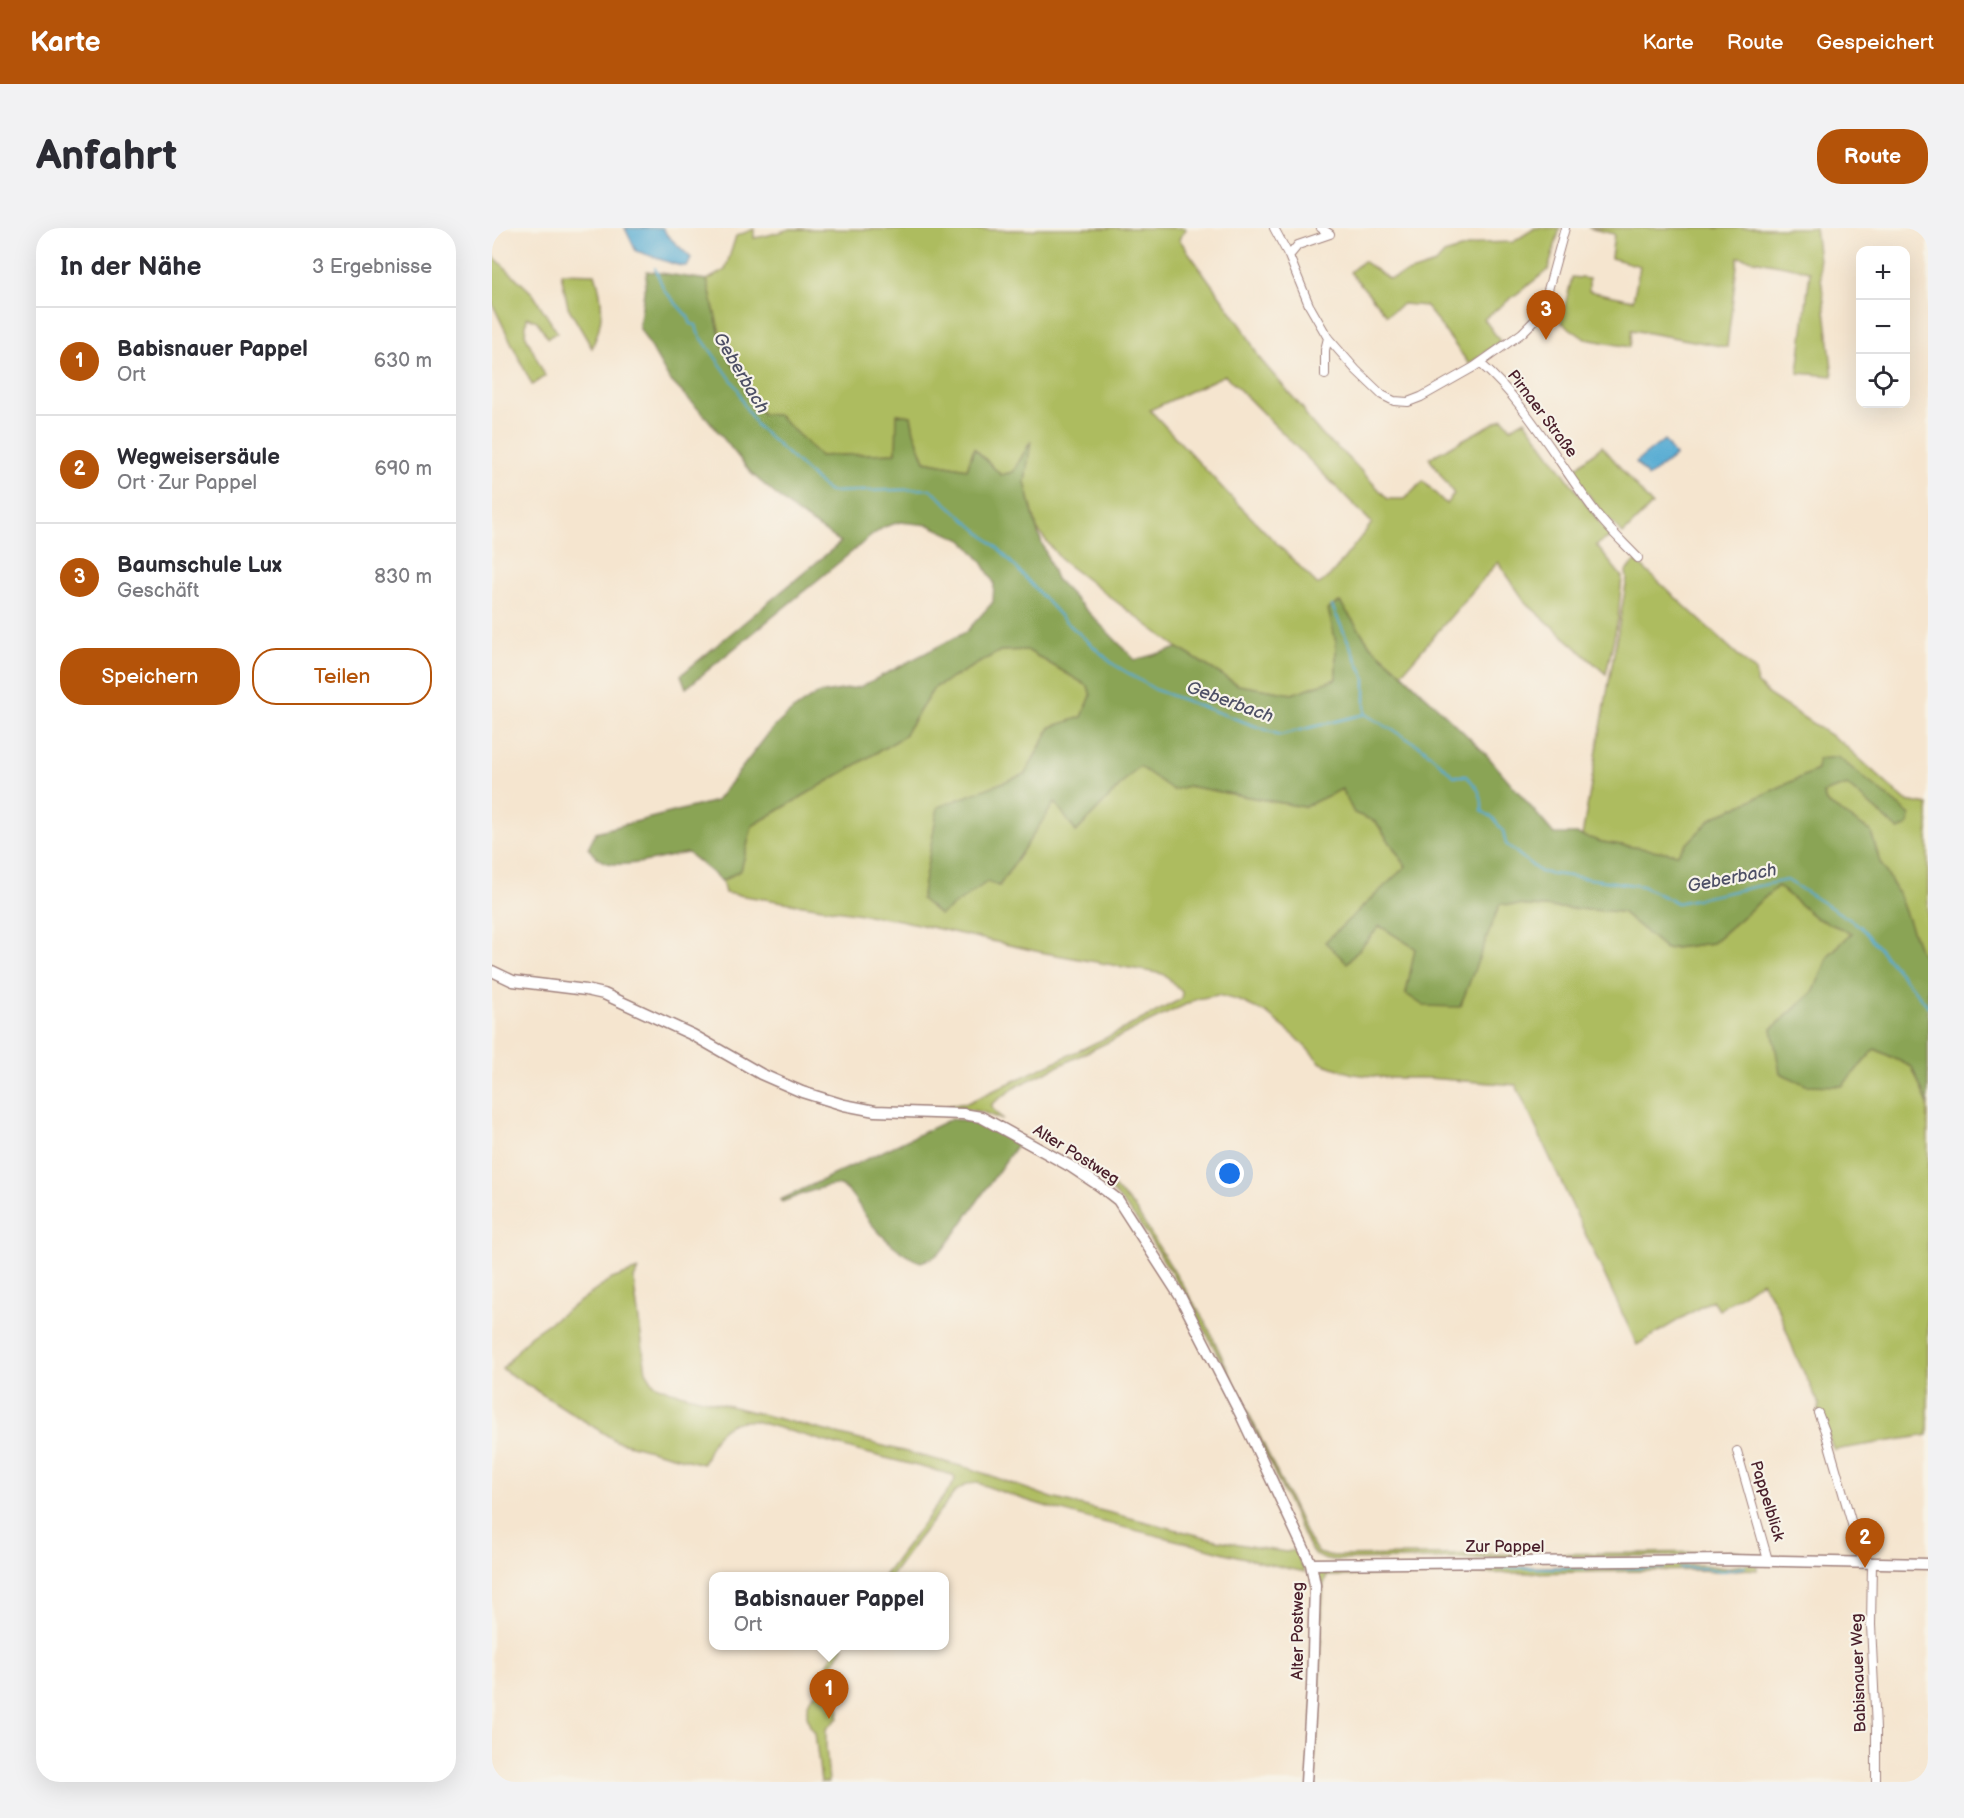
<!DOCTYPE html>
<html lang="de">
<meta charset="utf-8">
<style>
body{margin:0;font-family:"Balsamiq Sans",sans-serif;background:#f2f2f3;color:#2b2b33}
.controls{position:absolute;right:18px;top:18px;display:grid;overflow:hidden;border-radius:12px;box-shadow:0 6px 24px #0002}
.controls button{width:54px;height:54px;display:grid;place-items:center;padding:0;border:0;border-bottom:2px solid #e1e1e2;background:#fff;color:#2b2b33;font:30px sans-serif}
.you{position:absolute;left:738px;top:946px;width:21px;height:21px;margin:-15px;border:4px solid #fff;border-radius:50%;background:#1a73e8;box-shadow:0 0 0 9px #1a73e833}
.badge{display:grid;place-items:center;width:39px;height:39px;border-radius:50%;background:#b45309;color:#fff;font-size:20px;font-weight:700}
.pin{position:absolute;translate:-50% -50px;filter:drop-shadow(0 2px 3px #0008)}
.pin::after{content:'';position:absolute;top:32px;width:21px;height:18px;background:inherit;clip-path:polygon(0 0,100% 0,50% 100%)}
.popup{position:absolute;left:217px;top:1344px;width:240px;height:78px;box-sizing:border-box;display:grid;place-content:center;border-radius:12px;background:#fff;filter:drop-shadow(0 2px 4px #0005);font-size:20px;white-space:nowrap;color:#7c7c81}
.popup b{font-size:22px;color:#2b2b33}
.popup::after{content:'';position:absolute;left:50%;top:100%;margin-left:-12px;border:12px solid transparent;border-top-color:#fff}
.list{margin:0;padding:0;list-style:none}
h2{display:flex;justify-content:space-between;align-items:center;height:78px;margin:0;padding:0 24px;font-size:26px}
h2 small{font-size:20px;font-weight:400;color:#7c7c81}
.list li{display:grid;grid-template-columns:39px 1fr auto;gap:18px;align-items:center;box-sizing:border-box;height:108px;padding:0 24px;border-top:2px solid #e1e1e2}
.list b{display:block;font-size:22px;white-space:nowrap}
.list p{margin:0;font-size:20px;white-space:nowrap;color:#7c7c81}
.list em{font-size:20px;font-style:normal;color:#7c7c81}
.actions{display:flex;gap:12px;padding:18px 24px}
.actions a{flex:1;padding:14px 0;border:2px solid #b45309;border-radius:24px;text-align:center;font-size:21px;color:#b45309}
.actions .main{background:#b45309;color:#fff}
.icon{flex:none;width:33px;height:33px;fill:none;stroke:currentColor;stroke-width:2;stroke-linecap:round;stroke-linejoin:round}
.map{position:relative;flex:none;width:1436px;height:1554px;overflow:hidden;border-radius:24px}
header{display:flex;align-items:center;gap:36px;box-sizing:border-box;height:84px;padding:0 30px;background:#b45309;color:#fff}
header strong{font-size:28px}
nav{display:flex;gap:33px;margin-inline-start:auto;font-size:21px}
.intro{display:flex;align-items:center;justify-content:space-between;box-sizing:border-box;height:144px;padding:0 36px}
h1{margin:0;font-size:42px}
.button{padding:15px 27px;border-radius:24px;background:#b45309;color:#fff;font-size:21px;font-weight:700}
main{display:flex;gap:36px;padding:0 36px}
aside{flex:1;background:#fff;border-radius:24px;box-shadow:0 6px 24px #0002}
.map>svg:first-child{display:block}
</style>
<header>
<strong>Karte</strong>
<nav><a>Karte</a><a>Route</a><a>Gespeichert</a></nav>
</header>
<div class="intro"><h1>Anfahrt</h1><a class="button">Route</a></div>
<main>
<aside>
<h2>In der Nähe<small>3 Ergebnisse</small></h2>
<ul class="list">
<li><span class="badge">1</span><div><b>Babisnauer Pappel</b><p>Ort</p></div><em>630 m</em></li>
<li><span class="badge">2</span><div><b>Wegweisersäule</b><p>Ort · Zur Pappel</p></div><em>690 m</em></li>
<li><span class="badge">3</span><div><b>Baumschule Lux</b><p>Geschäft</p></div><em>830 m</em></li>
</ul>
<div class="actions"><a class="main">Speichern</a><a>Teilen</a></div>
</aside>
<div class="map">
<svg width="1436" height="1554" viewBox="0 0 1436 1554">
<rect width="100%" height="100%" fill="#f7f3e8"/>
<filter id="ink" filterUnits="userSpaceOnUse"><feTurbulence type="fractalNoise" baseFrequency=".0167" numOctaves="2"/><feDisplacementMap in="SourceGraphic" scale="12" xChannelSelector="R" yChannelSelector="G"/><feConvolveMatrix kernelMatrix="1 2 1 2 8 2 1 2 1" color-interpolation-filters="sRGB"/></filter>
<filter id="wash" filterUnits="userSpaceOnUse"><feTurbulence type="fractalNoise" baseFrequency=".008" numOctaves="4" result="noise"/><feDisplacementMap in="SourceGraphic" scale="24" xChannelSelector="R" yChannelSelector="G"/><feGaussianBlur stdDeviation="1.35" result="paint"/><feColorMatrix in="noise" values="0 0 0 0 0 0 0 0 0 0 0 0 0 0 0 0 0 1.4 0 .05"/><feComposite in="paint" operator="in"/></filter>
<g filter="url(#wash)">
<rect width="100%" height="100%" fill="#f5e5cf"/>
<!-- green -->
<path fill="#adbc5e" stroke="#7c6e44" stroke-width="1.5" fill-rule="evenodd" d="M546 0H693L694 1 687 11 751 100 768 131 812 182 814 188 831 208 854 227 896 271H913L931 253 954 276 962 266 937 230 1011 190 1019 200 1033 192 1118 309 1104 317 1130 349 1126 391 1114 446 1034 375 1006 334 910 445 878 417 847 374 836 381 844 414V451L800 466 746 457 686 420 570 333 545 301 533 254 538 215 521 244 509 247 482 220 475 241 433 233 422 204 419 188 406 186 404 225 328 228 286 187H270L231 119 215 52 233 42 244 8 262 1V10L273 8 298 1 541 2ZM733 147 880 295 839 347 826 357 739 269 658 182Z
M1043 0H1068L1056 42 992 91 1008 113 977 136 934 78 911 76 895 87 858 44 871 33 897 51 943 36 952 26 989 15 1021 14Z
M1096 0H1323L1341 148 1306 145 1318 43 1246 29 1235 119 1140 102 1138 119 1093 111 1069 94 1080 49 1097 51V63L1141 72 1148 38 1119 30 1122 6Z
M0 27 41 66 65 104 56 110 45 93 35 89 33 106 53 148 40 157 0 75Z
M69 45 103 46C112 73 112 93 100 120L76 79Z
M1110 218 1160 277 1131 306 1109 283 1079 244Z
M1144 333 1263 443 1265 455 1277 467 1349 514 1414 573 1436 577V731L1428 724 1406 665 1388 634 1379 604 1334 574 1331 565 1355 557 1407 602 1418 587 1325 542 1220 590 1185 626 1110 614 1090 608 1135 351 1134 343Z
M535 422 596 458 599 468 590 489 558 499 533 546 446 580 496 654 507 658 563 573 585 603 647 537 681 562 696 558 811 579 850 561 862 585 884 594 914 638 855 735 888 698 924 720 914 766 1008 676 1130 684 1174 721 1220 715 1286 658 1324 690 1360 705 1337 727 1322 763 1280 801 1350 858 1383 821 1420 839 1436 877V1207L1342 1222 1326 1185 1327 1176 1303 1126 1287 1082 1270 1053 1227 1082 1220 1072 1145 1117 1024 857 936 850H899L861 846 829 835 804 809 774 785 748 773 726 767 705 771 527 857 500 876V880L511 892 490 884 454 878 475 875 620 807 689 771 690 764 671 746 548 724 408 692 233 665 230 653 249 642 260 598 411 509 442 460 508 423Z
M621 958 642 979 713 1093 817 1312 827 1325 836 1328 1234 1324 1240 1322 1248 1324 1250 1327 834 1332C826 1329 820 1325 816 1317 773 1226 734 1132 680 1046 661 1016 644 986 618 961Z
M146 1042 142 1051 143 1064 154 1143 162 1156 176 1162 480 1241 560 1270 725 1312 774 1321 794 1324 803 1322 813 1344C768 1335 724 1322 679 1311 613 1295 550 1280 486 1255L475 1256 463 1264 425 1312 399 1348H392L461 1256 463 1251 461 1247 366 1223 263 1193C229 1190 222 1209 211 1236L124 1213 10 1141 38 1108 120 1051Z
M1255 1336H1265V1342C1247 1339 1232 1346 1211 1342L835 1348 831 1358 826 1501 819 1554 826 1351V1345L831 1342 1212 1337 1232 1340Z
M345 1418H352L337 1442 331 1464 333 1469 342 1473 347 1479 346 1490 334 1501V1519L337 1554H329L323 1505 318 1498 315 1488V1479L318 1471 324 1465 327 1453Z"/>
<!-- forest -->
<path fill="#8aa455" stroke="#6a6240" stroke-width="1.5" d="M155 43 215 52 231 119 270 186 286 187 328 228 404 225 405 186 419 188 422 204 433 233 475 241 482 220 509 247 521 244 539 213 533 254 545 302 564 351 643 432 686 420 746 457 800 466 844 451V414L836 381 848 374 878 417 910 445 993 525 1062 606H1085L1110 614 1185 626 1220 590 1325 542 1326 531 1346 529 1418 587 1416 597 1407 602 1355 557 1331 565 1334 574 1379 604 1388 634 1406 665 1428 724 1436 731V877L1420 839 1383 821 1350 858 1314 857 1288 845 1280 801 1322 763 1337 727 1360 705 1324 690 1286 658 1220 715 1174 721 1130 684 1008 676 968 779 932 778 914 766 923 720 888 698 855 735 833 714 914 638 884 594 862 585 850 561 812 579 696 558 681 562 647 538 584 604 563 574 507 658 495 654 448 687 429 671 446 579 533 546 559 499 590 489 599 468 596 458 535 422 508 423 442 460 411 509 260 598 249 642 230 653 196 625C170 629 141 640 115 635 107 633 101 626 96 620L104 604 224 573 280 501 301 482 325 466 368 459 474 404 501 374 502 355 490 334 472 313 437 297 408 294 392 299 378 309 194 460 189 447 349 314 305 285 260 246 215 190 177 151 147 99Z
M459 891C487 893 502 901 526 915L453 1020 442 1029 429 1034C412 1029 390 1009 378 994 369 984 362 963 348 958 336 954 302 970 290 974L288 972Z"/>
<!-- water -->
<path fill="#56acd3" stroke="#50667f" stroke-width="1.5" d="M133 0H171L175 7 199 30C197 34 198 37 193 38 188 40 153 25 144 23Z
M1172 212 1183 228 1156 249 1144 234Z"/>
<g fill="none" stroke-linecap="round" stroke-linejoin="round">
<!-- stream -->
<path stroke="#56acd3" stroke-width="2" d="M163 40 172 62 196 89 199 96 204 97 206 105 246 161 251 175 264 197 337 264 438 261 507 321 571 391 621 436 664 462 788 507 873 486 931 520 962 548H974C986 559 991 567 990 583L1001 590 1011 603 1014 616 1048 644 1150 658 1185 675 1295 652 1368 698 1436 778
M840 378 873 450V486
M1003 1340H1172
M1187 1340H1213L1230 1343 1253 1339
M838 1343 966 1340"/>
</g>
</g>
<g filter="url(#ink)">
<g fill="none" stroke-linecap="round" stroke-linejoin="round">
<defs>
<path id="minor" d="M782 0 797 28 817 77 836 110 864 142 890 167 902 173 916 174 929 169 982 139 1030 105 1045 90 1051 80 1073 0
M797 28 806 17 838 6 829 0
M988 135C1035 176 1065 233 1102 282 1115 300 1131 314 1146 330
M833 147V122L836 110
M1326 1185 1333 1203 1371 1334
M1245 1223 1276 1332
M1380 1335 1379 1397 1384 1501V1554"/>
<path id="tertiary" d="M0 743 21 753 94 762 112 766 201 807 269 846 310 864 352 877 383 883 471 886 489 889 578 938 608 958 626 972 688 1068 749 1187 819 1336 823 1357 820 1459 814 1554
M819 1336 1236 1332 1436 1336"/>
</defs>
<!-- minor casing -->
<use href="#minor" stroke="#a0827d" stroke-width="10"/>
<!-- tertiary casing -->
<use href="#tertiary" stroke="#a0827d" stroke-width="13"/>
<!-- minor -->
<use href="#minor" stroke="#fff" stroke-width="8"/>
<!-- tertiary -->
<use href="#tertiary" stroke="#fff" stroke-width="10"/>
</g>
</g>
<g text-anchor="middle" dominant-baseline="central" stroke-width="4.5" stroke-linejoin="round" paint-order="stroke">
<!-- street labels -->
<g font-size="16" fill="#4a1f2b" stroke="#f7f3e8">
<text transform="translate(1050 186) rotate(53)">Pirnaer Straße</text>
<text transform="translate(584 927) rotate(32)">Alter Postweg</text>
<text transform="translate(1275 1273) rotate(73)">Pappelblick</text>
<text x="1013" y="1319">Zur Pappel</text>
<text transform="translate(806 1403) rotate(-90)">Alter Postweg</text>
<text transform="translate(1367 1445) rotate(-92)">Babisnauer Weg</text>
</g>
<!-- water labels -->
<g font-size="18" font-style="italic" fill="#4e5066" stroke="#f7f3e8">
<text transform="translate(249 145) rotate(59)">Geberbach</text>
<text transform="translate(738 474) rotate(20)">Geberbach</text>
<text transform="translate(1240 650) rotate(-11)">Geberbach</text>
</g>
</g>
</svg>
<div class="controls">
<button>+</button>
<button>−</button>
<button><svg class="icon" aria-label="locate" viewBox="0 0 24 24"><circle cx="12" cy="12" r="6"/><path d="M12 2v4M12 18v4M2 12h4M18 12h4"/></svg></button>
</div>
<div class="you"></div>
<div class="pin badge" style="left:337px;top:1491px">1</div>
<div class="popup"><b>Babisnauer Pappel</b>Ort</div>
<div class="pin badge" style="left:1373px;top:1340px">2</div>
<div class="pin badge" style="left:1054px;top:112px">3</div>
</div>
</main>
